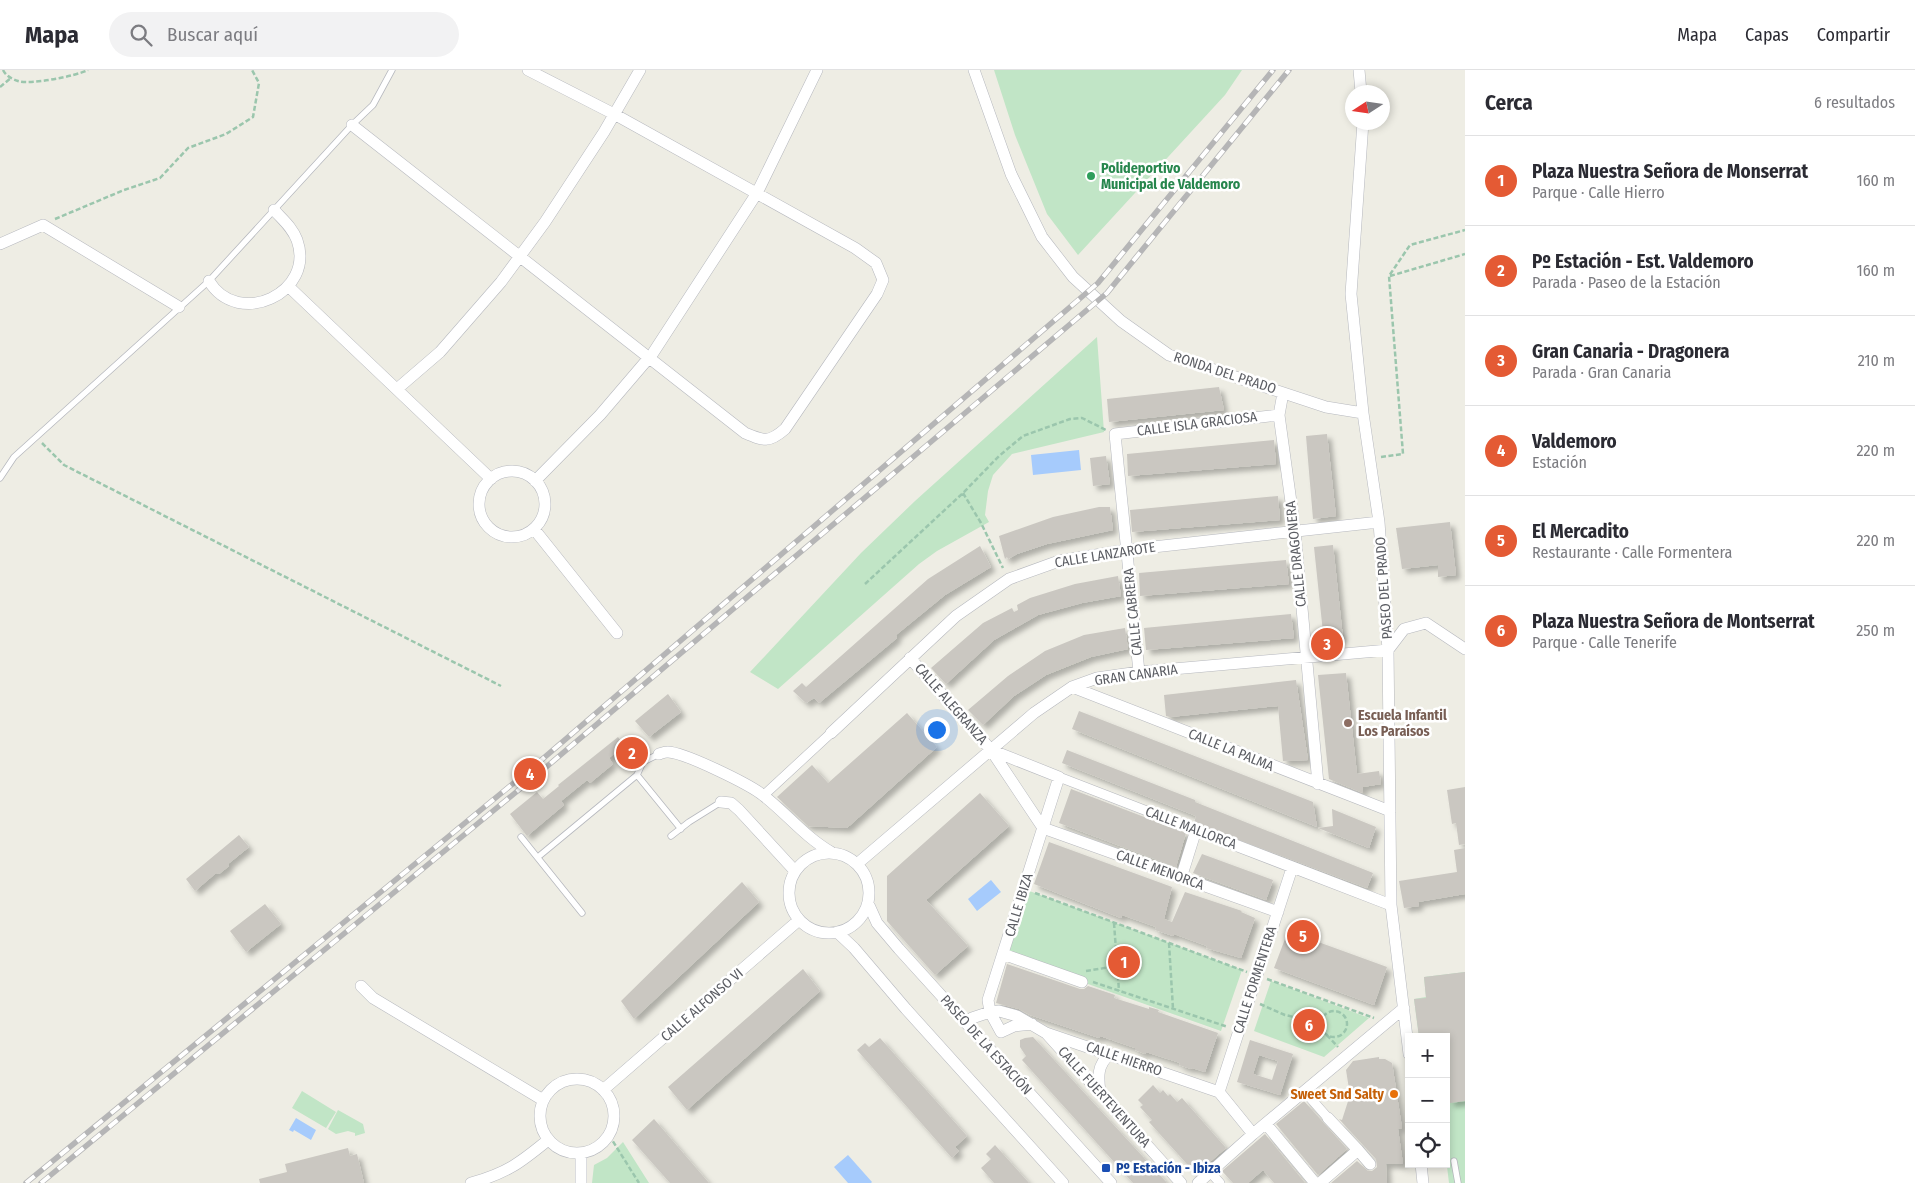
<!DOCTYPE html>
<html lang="es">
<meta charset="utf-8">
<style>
body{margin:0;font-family:"Fira Sans Condensed",sans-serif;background:#f2f2f3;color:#2b2b33}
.controls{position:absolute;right:15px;bottom:15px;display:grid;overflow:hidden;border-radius:0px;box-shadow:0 2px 8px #0003}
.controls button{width:45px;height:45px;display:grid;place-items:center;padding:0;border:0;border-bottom:1px solid #e1e1e2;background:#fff;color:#2b2b33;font:25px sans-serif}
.compass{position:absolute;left:1345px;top:15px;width:45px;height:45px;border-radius:50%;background:#fff;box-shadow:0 2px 8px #0003;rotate:258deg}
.you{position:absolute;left:936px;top:659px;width:18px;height:18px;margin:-12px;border:4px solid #fff;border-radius:50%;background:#1a73e8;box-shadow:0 0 0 8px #1a73e833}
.badge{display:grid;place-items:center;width:32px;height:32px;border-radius:50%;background:#e45a34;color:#fff;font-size:16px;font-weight:700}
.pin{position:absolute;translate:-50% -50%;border:2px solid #fff;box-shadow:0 1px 5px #0006}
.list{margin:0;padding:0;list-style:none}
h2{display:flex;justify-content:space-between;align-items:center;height:65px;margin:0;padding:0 20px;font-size:21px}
h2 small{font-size:16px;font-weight:400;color:#7c7c81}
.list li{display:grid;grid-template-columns:32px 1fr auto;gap:15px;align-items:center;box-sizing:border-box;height:90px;padding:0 20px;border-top:1px solid #e1e1e2}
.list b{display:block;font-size:19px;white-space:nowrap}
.list p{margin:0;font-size:16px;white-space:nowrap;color:#7c7c81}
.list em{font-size:16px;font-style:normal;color:#7c7c81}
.icon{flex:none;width:28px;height:28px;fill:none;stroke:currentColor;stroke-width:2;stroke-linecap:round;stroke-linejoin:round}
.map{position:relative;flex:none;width:1465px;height:1113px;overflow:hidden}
header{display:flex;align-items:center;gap:30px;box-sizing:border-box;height:70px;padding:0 25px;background:#fff;border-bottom:1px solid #e1e1e2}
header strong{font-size:24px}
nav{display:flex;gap:28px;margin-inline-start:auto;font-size:18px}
.search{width:350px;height:45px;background:#f2f2f3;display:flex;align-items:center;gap:12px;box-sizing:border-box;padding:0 18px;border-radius:28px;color:#7c7c81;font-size:19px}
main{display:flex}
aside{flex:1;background:#fff}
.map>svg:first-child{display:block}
</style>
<header>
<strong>Mapa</strong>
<div class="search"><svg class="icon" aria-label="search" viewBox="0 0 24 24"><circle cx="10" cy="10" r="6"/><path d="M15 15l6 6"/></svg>Buscar aquí</div>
<nav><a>Mapa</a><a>Capas</a><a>Compartir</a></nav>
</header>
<main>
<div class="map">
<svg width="1465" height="1113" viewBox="0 0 1465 1113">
<defs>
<filter id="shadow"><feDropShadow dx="4.5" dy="4.5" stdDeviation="2.5" flood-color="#0004"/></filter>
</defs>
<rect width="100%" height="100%" fill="#eeede4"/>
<!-- green -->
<path fill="#c1e5c6" d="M994 0H1242L1225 25 1078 185 1047 144 1015 65Z
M1097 267 1104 362 1012 384 993 405 988 421 985 445 989 452 937 481 919 494 778 619 750 602 861 483 915 431Z
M1024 819 1242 900 1221 961 1003 884Z
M1465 902V1113H1449L1446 1088V967H1419L1414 929 1426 927 1424 907Z
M1271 911 1369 948 1324 987 1254 961Z
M302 1021 336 1042 326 1058 292 1038Z
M338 1040 363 1054 365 1063 355 1066V1063L348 1061 336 1064 328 1059Z
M623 1072 649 1113H592L594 1095 607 1088Z"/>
<!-- water -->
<path fill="#a6cbfc" d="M1079 380 1081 400 1033 405 1031 385Z
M991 810 1001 822 977 841 968 829Z
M296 1048 316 1060 311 1070 294 1060 293 1062 289 1060Z
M848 1085 872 1112 871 1113H848L834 1097Z"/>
<!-- building -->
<path fill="#cac7c1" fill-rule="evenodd" filter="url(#shadow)" d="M1219 317 1224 340 1109 352 1107 329Z
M1327 364 1336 446 1313 449 1306 366Z
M1274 370 1276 394 1128 406 1127 384Z
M1106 386 1110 414 1093 416 1090 388Z
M1278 426 1280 450 1132 462 1130 440Z
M1099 437H1110L1113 460 1047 474 1017 484 1008 489 1007 487 1005 489 999 466 1053 447Z
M1450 452 1456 505 1438 507V495L1402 499 1396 458Z
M1333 475 1343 568 1324 572 1314 477Z
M980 476 991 497 945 525 896 565 897 568 819 633 814 628 806 633 793 621 802 613 806 617 928 509Z
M1286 490 1289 514 1140 526 1139 503Z
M1118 506 1121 526 1082 533 1038 545 994 570 946 614 931 598 983 553 1012 538 1014 542 1018 540 1017 535 1030 528 1075 514Z
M1291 544 1294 568 1146 580 1144 558Z
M1125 558 1128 579 1091 587 1046 605 1014 626 983 655 968 640 1008 606 1045 581 1084 565Z
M1346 603 1357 704 1379 701 1381 714 1363 717V723L1329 709 1318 605Z
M1296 610 1308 690 1283 691 1278 636 1170 647 1166 646 1164 625Z
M668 624 681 642 649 667 635 651Z
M1079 641 1313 732 1317 757 1072 659Z
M907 643 937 677 847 758 808 756 777 727 812 695 828 713Z
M618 667 624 675 609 688 613 694 590 713 587 710 561 731 564 735 527 766 510 744 537 722 543 729 559 716 558 715Z
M1067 680 1195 730V732L1373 803 1367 818 1194 753 1196 746 1062 693Z
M1465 717V774L1459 775 1456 753 1452 754 1447 720Z
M1071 719 1186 763 1176 797 1059 753Z
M980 723 1009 756 926 830 968 876 935 905 887 851V806Z
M1332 739 1376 757 1369 778 1318 758 1333 756Z
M239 765 249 777 228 794 229 796 219 804 216 803 195 821 186 809Z
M1049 772 1172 817 1164 849 1172 852 1185 822 1242 841 1241 842 1255 848 1241 888 1206 878 1207 876 1174 864 1173 866 1155 860 1156 857 1122 845 1121 848 1034 814Z
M1465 778V824L1418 832 1419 836 1404 838 1399 811 1457 802 1454 780Z
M1202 784 1273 810 1266 830 1193 803Z
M742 812 759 832 634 949 621 931Z
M265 834 281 854 246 882 230 861Z
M1288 861 1387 897 1374 935 1274 898Z
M1007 894 1080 919H1084L1088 916 1115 925 1114 928 1149 939V937L1159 940 1158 942 1218 963 1205 1002 1192 998 1191 999 1179 995 1180 993 1146 982 1145 984 1135 980V978L1100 966 1099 968 1030 945 1019 939 996 933Z
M803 899 820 921 687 1040 668 1017Z
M1465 902V1031L1450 1033 1446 1004V967H1419L1414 929 1426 928 1424 907Z
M1033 967 1167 1113H1133L1022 990 1026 986 1020 977V970L1025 968Z
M880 968 967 1066 955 1077 959 1081 952 1088 857 980 865 973 869 977Z
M1250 970 1293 984 1280 1025 1237 1012ZM1259 985 1278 991 1272 1010 1253 1004Z
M1379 987V989H1385L1392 993 1402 1058 1398 1059 1403 1094H1386L1387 1113H1331L1357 1091 1368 1101H1372L1377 1097 1376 1089 1339 1049 1342 1050 1350 1025 1346 1000 1353 991Z
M1153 1015 1160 1023 1163 1020 1168 1026 1170 1024 1177 1032 1182 1028 1226 1078 1196 1104 1149 1052 1152 1050 1140 1037 1143 1035 1138 1030Z
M1304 1031 1347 1079 1318 1105 1276 1054Z
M654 1049 709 1113H670L632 1070Z
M1265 1064 1305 1113H1274L1263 1100 1248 1113H1233L1222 1101Z
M995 1075 1029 1113H994L981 1098 991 1089 986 1084Z
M348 1078 350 1086 357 1084 364 1113H260L259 1109 287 1102 285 1094Z"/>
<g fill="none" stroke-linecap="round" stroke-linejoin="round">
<defs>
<path id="service" d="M0 408 14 387 209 211 352 55 373 35 392 0
M637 705 681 759
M671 766 689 752 721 732
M521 767 582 843
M538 787 637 705 643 692 659 684
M1454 1091 1458 1113"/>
<path id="pedestrian" d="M1059 707 1196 760
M764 725 831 663
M1305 1022 1328 1048
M1210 1102 1220 1113"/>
<path id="minor" d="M974 0 1011 104 1042 167 1073 207 1121 251 1169 285 1326 337 1363 343
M1359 0 1361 22
M1363 52 1351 224 1363 343 1379 452 1388 580 1391 835 1409 984
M352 55 745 363C764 371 769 373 785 359L877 224 883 210 876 193 855 178 614 44 528 0
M0 174 43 155 179 237
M209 211C238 259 316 223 297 170 292 157 283 150 274 140
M288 216 491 409
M397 319 440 282 501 212 545 152 604 62 640 0
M1283 323 1279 345 1295 461 1318 714
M479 434a33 33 0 1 1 66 0a33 33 0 1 1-66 0Z
M535 411 600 345 653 283 757 123 817 0
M534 459 617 563
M1388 580 1404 559 1426 553 1465 579
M910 588 991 680 1043 758 1278 842
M1139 602 1115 364 1279 345
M1072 617 1390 741
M831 663 956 546 1009 509 1059 491 1126 480 1379 452
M991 680 1059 707 988 930 990 942 1001 962
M659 684C662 683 664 682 667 682 682 681 751 715 764 726 787 744 805 767 831 782
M721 732 731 733 739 740 795 801
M789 823a40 40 0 1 1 80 0a40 40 0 1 1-80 0Z
M857 794 1034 643 1072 617 1097 608 1139 602 1388 580
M1181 808 1196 760 1391 835
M868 833 877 853 899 879 1111 1113
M837 862 854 878 906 939 1063 1113
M1003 884 1082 912
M361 916 373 928 543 1030
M966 952 972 948 990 942 999 941 1017 946 1046 963 1219 1022 1253 1064
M1001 962 1014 956 1032 954
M1047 964 1181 1113
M540 1046a37 37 0 1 1 74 0a37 37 0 1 1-74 0Z
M603 1020 799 850
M1100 1022C1098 1007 1097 995 1110 984
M1219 1022 1292 798
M1266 1054 1315 1113
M1358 1080 1370 1094
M581 1084V1113
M1421 1094 1423 1113
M471 1113C507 1103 520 1093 548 1070
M1198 1113 1253 1064 1404 938
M1320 1113 1358 1080 1328 1048"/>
</defs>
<!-- service casing -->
<use href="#service" stroke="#b6b8be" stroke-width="7"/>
<!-- pedestrian casing -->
<use href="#pedestrian" stroke="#b6b8be" stroke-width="10"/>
<!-- minor casing -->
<use href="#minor" stroke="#b6b8be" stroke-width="12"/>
<!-- path -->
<path stroke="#9bc6ad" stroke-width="2.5" stroke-dasharray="5 2.5" stroke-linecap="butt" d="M3 0C6 6 12 9 18 11 30 15 76 6 88 0
M0 17 11 8
M55 149 124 120 160 108 188 78 226 64 253 47 259 13 252 0
M1390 206 1465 184
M42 373 64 395 501 616
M1381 387 1403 384 1389 206 1410 175 1465 160
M963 423 981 453 1003 498
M865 514 963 423 999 386 1023 366 1070 349 1082 348 1106 360
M1035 823 1247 902
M1114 853 1119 921
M1169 873 1173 939
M1086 901 1117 896
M1267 909 1374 948
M1093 912 1228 957
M1260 934 1285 945 1308 950 1324 962 1338 977
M1321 954a13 13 0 1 1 26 0a13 13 0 1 1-26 0Z
M609 1065 639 1113"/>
<!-- service -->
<use href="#service" stroke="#fff" stroke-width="5.5"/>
<!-- pedestrian -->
<use href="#pedestrian" stroke="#fff" stroke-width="9"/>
<!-- minor -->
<use href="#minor" stroke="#fff" stroke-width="11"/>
<defs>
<path id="rail" d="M26 1113 532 698 1098 213 1273 0
M41 1113 538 704 1107 223 1289 0"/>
</defs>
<!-- rail casing -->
<use href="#rail" stroke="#b5b5b6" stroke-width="5.5"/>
<!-- rail -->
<use href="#rail" stroke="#fff" stroke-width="4" stroke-dasharray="11" stroke-linecap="butt"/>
</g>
<!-- markers -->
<circle fill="#2e9e5b" stroke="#fff" stroke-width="2" cx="1091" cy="106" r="5"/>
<circle fill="#8d6e63" stroke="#fff" stroke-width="2" cx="1348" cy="653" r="5"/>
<circle fill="#e8710a" stroke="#fff" stroke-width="2" cx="1394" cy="1024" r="5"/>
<rect fill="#1a4fb4" stroke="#fff" stroke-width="2" x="1101" y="1093" width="10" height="10" rx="2.5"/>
<g text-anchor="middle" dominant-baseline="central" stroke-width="5" stroke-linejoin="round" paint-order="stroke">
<!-- leisure labels -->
<g font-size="14" font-weight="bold" fill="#27864d" stroke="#fff" text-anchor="start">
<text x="1101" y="98">Polideportivo<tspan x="1101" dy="16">Municipal de Valdemoro</tspan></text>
</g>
<!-- street labels -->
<g font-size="14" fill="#5c5e64" stroke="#fff">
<text transform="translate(1225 303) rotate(18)">RONDA DEL PRADO</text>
<text transform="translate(1197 354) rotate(-7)">CALLE ISLA GRACIOSA</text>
<text transform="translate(1296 484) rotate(-96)">CALLE DRAGONERA</text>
<text transform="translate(1105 485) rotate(-9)">CALLE LANZAROTE</text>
<text transform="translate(1384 518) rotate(-94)">PASEO DEL PRADO</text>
<text transform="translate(1133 542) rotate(-96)">CALLE CABRERA</text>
<text transform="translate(1136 605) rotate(-8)">GRAN CANARIA</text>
<text transform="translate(951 634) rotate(49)">CALLE ALEGRANZA</text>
<text transform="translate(1231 680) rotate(22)">CALLE LA PALMA</text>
<text transform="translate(1191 758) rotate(21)">CALLE MALLORCA</text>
<text transform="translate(1160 800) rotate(20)">CALLE MENORCA</text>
<text transform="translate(1019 835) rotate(-73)">CALLE IBIZA</text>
<text transform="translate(1255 910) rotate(-72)">CALLE FORMENTERA</text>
<text transform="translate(702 935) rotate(-41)">CALLE ALFONSO VI</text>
<text transform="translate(986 975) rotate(48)">PASEO DE LA ESTACIÓN</text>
<text transform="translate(1124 989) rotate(19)">CALLE HIERRO</text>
<text transform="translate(1104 1027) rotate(48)">CALLE FUERTEVENTURA</text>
</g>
<!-- education labels -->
<g font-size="14" font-weight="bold" fill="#785e54" stroke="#fff" text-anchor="start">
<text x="1358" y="645">Escuela Infantil<tspan x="1358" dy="16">Los Paraísos</tspan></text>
</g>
<!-- food labels -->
<g font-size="14" font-weight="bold" fill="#c56008" stroke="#fff" text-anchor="end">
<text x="1384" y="1024">Sweet Snd Salty</text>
</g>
<!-- transit labels -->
<g font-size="14" font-weight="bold" fill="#164399" stroke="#fff" text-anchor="start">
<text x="1116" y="1098">Pº Estación - Ibiza</text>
</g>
</g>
</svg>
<div class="controls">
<button>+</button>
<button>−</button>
<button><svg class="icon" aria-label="locate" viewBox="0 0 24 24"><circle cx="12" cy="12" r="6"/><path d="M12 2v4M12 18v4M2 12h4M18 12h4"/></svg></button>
</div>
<svg class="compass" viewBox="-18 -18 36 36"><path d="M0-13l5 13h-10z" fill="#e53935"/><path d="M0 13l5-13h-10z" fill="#7c7c81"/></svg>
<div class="you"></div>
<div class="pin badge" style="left:1124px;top:892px">1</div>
<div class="pin badge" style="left:632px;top:683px">2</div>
<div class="pin badge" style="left:1327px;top:574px">3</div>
<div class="pin badge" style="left:530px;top:704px">4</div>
<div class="pin badge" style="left:1303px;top:866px">5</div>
<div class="pin badge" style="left:1309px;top:955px">6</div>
</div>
<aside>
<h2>Cerca<small>6 resultados</small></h2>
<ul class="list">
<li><span class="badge">1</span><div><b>Plaza Nuestra Señora de Monserrat</b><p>Parque · Calle Hierro</p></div><em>160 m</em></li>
<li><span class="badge">2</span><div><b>Pº Estación - Est. Valdemoro</b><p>Parada · Paseo de la Estación</p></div><em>160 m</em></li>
<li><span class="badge">3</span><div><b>Gran Canaria - Dragonera</b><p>Parada · Gran Canaria</p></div><em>210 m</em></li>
<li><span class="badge">4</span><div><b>Valdemoro</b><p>Estación</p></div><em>220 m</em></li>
<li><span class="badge">5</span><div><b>El Mercadito</b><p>Restaurante · Calle Formentera</p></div><em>220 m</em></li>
<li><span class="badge">6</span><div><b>Plaza Nuestra Señora de Montserrat</b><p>Parque · Calle Tenerife</p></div><em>250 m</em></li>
</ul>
</aside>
</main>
